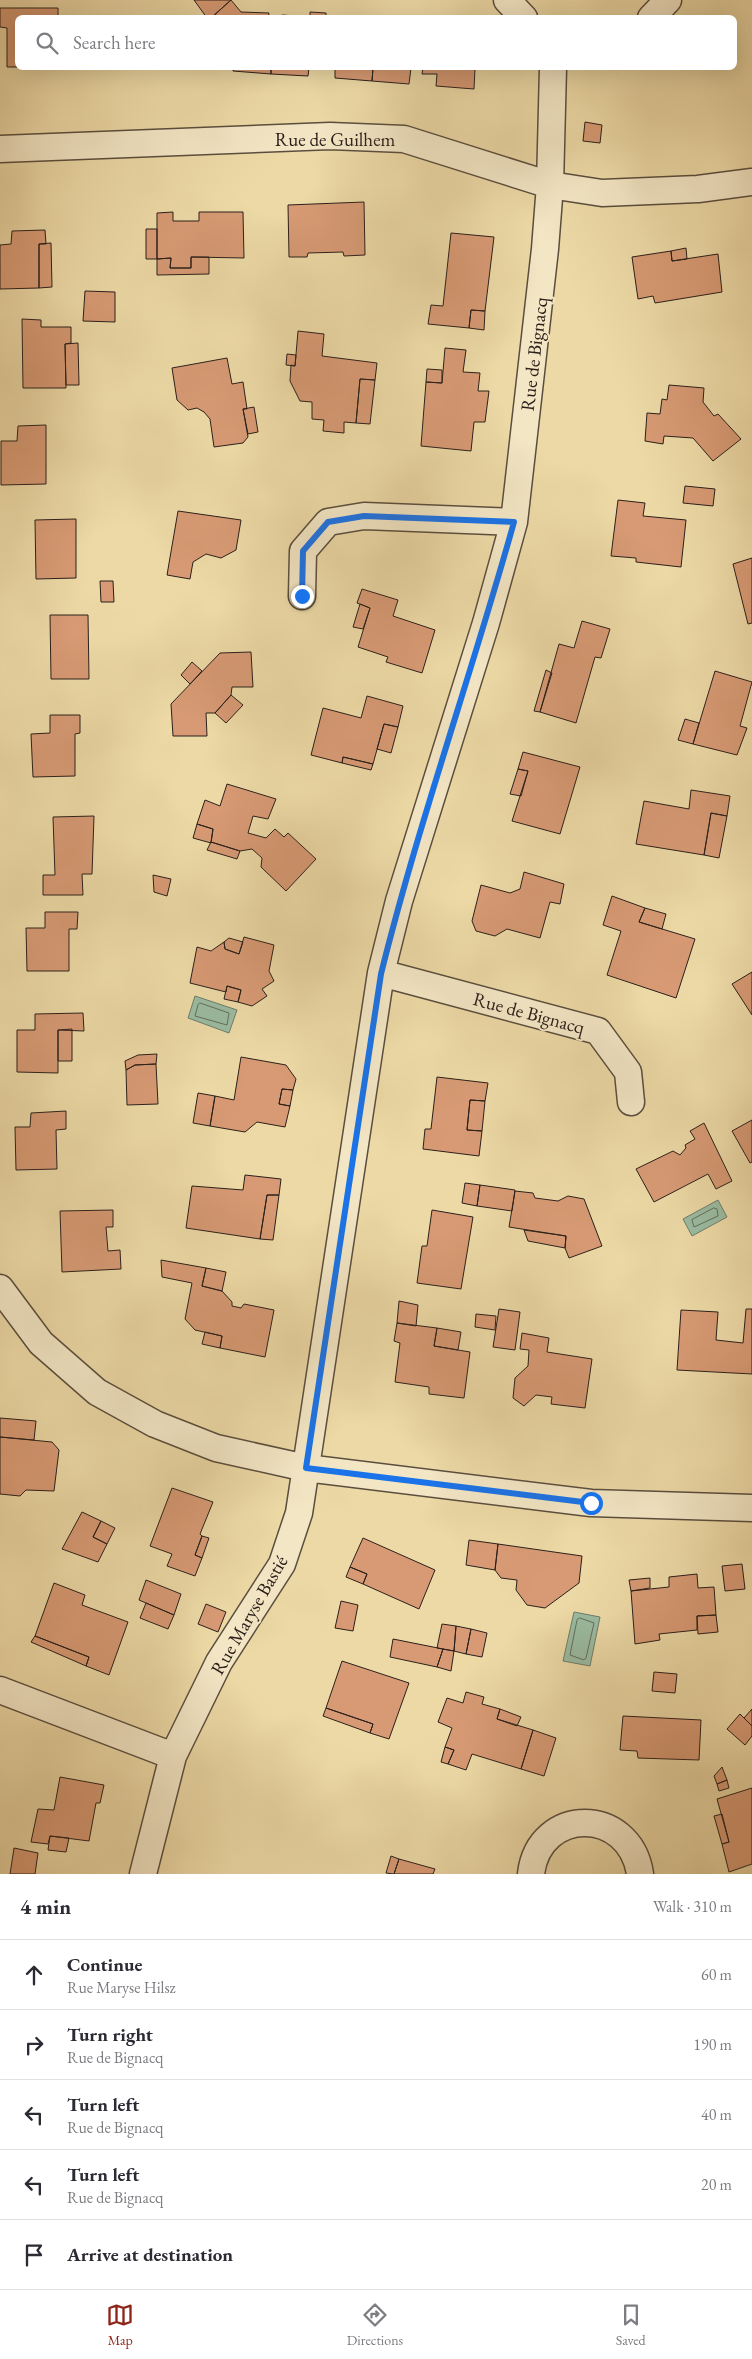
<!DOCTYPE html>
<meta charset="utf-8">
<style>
body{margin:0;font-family:"EB Garamond",serif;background:#f2f2f3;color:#2b2b33}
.stop{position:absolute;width:15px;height:15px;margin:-11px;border:4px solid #1a73e8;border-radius:50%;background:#fff}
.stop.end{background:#1a73e8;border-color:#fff;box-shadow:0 1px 5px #0008}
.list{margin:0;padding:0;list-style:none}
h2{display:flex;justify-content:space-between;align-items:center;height:65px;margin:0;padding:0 20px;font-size:21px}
h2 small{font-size:16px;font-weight:400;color:#7c7c81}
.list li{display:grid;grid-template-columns:32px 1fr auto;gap:15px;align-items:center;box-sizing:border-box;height:70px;padding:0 20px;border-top:1px solid #e1e1e2}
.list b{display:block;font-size:19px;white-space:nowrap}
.list p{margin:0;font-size:16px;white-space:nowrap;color:#7c7c81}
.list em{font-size:16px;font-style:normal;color:#7c7c81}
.icon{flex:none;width:28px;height:28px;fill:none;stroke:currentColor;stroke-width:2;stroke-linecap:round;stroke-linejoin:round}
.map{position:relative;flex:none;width:752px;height:1874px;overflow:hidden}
.search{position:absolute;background:#fff;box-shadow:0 5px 20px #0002;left:15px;right:15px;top:15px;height:55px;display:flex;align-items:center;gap:12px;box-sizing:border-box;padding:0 18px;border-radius:8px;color:#7c7c81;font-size:19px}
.sheet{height:415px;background:#fff}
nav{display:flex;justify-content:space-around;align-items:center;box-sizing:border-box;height:70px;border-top:1px solid #e1e1e2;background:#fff;font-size:14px;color:#7c7c81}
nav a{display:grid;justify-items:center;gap:2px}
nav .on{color:#8f2418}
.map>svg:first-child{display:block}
</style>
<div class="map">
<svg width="752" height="1874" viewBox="0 0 752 1874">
<rect width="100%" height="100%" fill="#ecd9a6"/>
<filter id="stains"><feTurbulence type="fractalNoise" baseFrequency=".004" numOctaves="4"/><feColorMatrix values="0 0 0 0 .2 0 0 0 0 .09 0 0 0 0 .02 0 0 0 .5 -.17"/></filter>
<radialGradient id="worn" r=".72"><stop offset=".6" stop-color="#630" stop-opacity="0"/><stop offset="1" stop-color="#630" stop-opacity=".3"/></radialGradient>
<!-- water -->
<path fill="#9abba1" stroke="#6e7d6b" d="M195 996 237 1010 229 1033 188 1018Z
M718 1200 727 1217 692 1236 683 1219Z
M574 1612 600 1617 590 1666 563 1661Z"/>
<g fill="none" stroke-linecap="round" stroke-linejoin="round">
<!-- shore -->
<path stroke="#626e5e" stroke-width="1" d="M200 1003 229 1013 227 1025 195 1016 198 1005Z
M714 1208 717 1209 718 1216 694 1227 692 1220Z
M580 1618 594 1623 586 1658 584 1660 570 1655 577 1620Z"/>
</g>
<!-- building -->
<path fill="#d79a74" stroke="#2b201b" d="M194 0H231L211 18H207Z
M231 0 241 12 269 13 268 18H211Z
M0 8H58V18H18V67H7V28L0 27Z
M310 12 326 13V18H282V15L310 17Z
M233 68H271V74L233 71Z
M271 68H309L308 76 271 74Z
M335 68H373L372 81 335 78Z
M373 68H411L409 84 372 81Z
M423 68H475L474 89 436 86 437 74H422Z
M585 122 602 125 600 143 583 141Z
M364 202 365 255 344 256 343 252 308 253 307 257H289L288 205Z
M173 212V221H199V212H243L244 258 191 257V268H170L171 258 157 259V213Z
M146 229H157V259H146Z
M45 230 46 244H39V288L0 289V245L11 244 12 231Z
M451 233 494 237 485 311 471 310 469 328 428 324 431 305 443 306Z
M51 243 52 287 39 288V244Z
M686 248 687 259 672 261 671 251Z
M671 251 672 261 718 254 722 292 655 303 653 296 638 299 632 257Z
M191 257H209V274L157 275V259L171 258 170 268H191Z
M85 291 115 292V322L83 321Z
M471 310 485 311 484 330 469 328Z
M22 319 41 320V327H71V343L65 344 66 388H23Z
M298 331 324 334 322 356 377 363 375 380 360 379 356 423 344 422V433L323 431 324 420 312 419V402L300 401 290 381 291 365 295 366Z
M78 343 79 385H66L65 344Z
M445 348 466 350 463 372 480 373 478 391H489L485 422H474L471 451 421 446 426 382 442 383Z
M287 354 296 355 295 366 286 365Z
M227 358 232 384 243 382 247 409H243L248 437 243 443 214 447 210 419 204 412 197 408 188 410 177 400 172 368Z
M427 369 442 370V383L426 382Z
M360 379 375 380 370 424 356 423Z
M669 385 704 388 703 402 714 416 718 414 741 439 713 461 693 438 664 436 663 444 645 441 647 413 660 414 662 399 667 400Z
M254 407 258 432 248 434 243 409Z
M46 425V484L1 485V441H17L18 426Z
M685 486 715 489 713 506 683 503Z
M618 500 645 503 643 516 686 520 681 567 636 562V558L611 556Z
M178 511 241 520 236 550 221 558 206 554 193 562 190 579 167 575Z
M76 519V578L36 579 35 520Z
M752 558V623L748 624 733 564Z
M100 581H113L114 602H101Z
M362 589 398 600 393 616 435 630 422 673 386 662 388 657 358 647 370 608 357 603Z
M360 604 370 608 363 629 353 627Z
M50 615H88L89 679H51Z
M582 621 610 629 601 658 595 657 576 723 540 712 559 644 574 648Z
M251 652 253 687H232L231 695 215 713H206L207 736H173L171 704 220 653Z
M192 662 202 671 190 684 181 675Z
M546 670 552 673 540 712 534 711Z
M715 671 752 682 740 726 747 728 737 755 693 744Z
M231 695 243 705 226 723 215 713Z
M367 696 403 706 398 727 384 724 373 764 343 757 342 763 311 755 323 708 361 718Z
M50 715H80V733L75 734V776L33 777 31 734 50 733Z
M685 719 699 723 693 744 678 740Z
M384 724 398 727 391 753 377 749Z
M523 752 580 767 560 834 512 821 528 771 518 769Z
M343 757 373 764 371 770 342 763Z
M518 769 528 771 521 796 510 794Z
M227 784 276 799 268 819 253 816 248 833 266 838 275 829 284 837 288 833 316 859 286 891 261 867 262 858 252 849 240 851 211 842 213 829 197 824 205 800 220 806Z
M691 790 730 796 727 816 711 813 704 855 636 844 644 801 689 809Z
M711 813 727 816 719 858 704 855Z
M94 816 92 874H82L83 895H43V875H55L53 817Z
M197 824 213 829 211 843 193 838Z
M211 842 240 851 237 859 207 850Z
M524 872 564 884 560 904 550 902 540 938 507 929 495 936 476 931 472 921 481 885 510 893 520 889Z
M153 875 171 879 167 896 154 892Z
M612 896 645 908 639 922 695 939 676 998 607 975 621 931 603 925Z
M645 908 666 914 662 929 639 922Z
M45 912H78L77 929H69V971H27L26 928H45Z
M244 937 274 945 269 971 274 981 262 989 267 996 252 1006 238 1002 241 990 227 986 226 992 190 983 197 947 211 951 224 942 225 949 239 954Z
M229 938 243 942 239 954 225 949 224 942Z
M752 972V1015L732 984Z
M227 986 241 990 238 1002 224 999Z
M83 1013 84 1031 58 1030V1073L17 1072V1030H35V1014Z
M72 1029V1061H58V1030Z
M157 1054 156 1064 135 1065 126 1070 125 1061 138 1055Z
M241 1057 286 1065 296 1079 293 1090 282 1089 279 1104 290 1106 285 1127 257 1122 245 1132 210 1126 215 1096 234 1100Z
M156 1064 158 1104 127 1105 126 1070 135 1065Z
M437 1077 488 1083 485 1101 470 1100 467 1130 482 1131 479 1156 423 1149 425 1129H431Z
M282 1089 293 1090 290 1106 279 1104Z
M198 1093 215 1096 210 1126 193 1123Z
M470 1100 485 1101 482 1131 467 1130Z
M66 1111V1129L56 1130 57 1169 16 1170 15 1127H30L31 1113Z
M752 1120V1162L750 1163 732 1131Z
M704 1123 732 1181 716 1189 708 1174 654 1202 636 1169 673 1151 680 1155 686 1148 685 1145 695 1139 690 1131Z
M245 1175 281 1179 279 1195H267L260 1239 186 1228 192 1186 243 1190Z
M465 1183 480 1185 477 1206 462 1203Z
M480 1185 515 1190 512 1211 477 1206Z
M515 1191 533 1193 535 1198 558 1201 568 1196 584 1199 602 1246 569 1258 565 1248 566 1236 509 1227Z
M267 1195H279L273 1240 260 1239Z
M113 1210V1227H106L108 1251 120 1250 121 1269 62 1272 60 1211Z
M432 1210 473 1217 461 1289 417 1283 422 1246H427Z
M524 1230 566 1236 565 1248 528 1241Z
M161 1260 206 1268 202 1286 222 1291 232 1302V1306L241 1308 244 1304 274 1310 265 1357 220 1348 222 1336 195 1330 185 1319 192 1283 162 1277Z
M206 1268 226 1272 222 1291 202 1286Z
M399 1301 418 1305 416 1326 397 1323Z
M499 1309 520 1312 515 1350 493 1347Z
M746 1309H752V1374L677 1370 681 1310 718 1312 716 1340 743 1343Z
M476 1314 496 1316 495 1330 475 1327Z
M397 1323 437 1328 434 1346 470 1352 464 1398 429 1394V1387L395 1382 400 1343 394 1341Z
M437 1328 461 1332 458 1350 434 1346Z
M205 1332 222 1336 220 1348 202 1344Z
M522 1333 549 1338 547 1352 592 1359 585 1408 551 1404 552 1397 536 1395 524 1406 513 1398 515 1378 528 1366 529 1350 520 1349Z
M0 1418 36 1421 34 1440 0 1437Z
M0 1437 52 1442 59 1450 54 1491 26 1490 20 1496 0 1494Z
M172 1488 213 1502 200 1534 202 1536 195 1555 202 1558 195 1576 167 1566 172 1554 150 1546Z
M82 1512 101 1521 93 1537 107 1544 98 1562 62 1549Z
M101 1521 115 1528 107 1544 93 1537Z
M202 1536 209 1538 202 1558 195 1555Z
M363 1538 435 1570 419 1609 363 1584 367 1574 350 1567Z
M469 1540 498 1544 495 1570 466 1565Z
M498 1544 582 1556 579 1583 545 1608 527 1605 516 1590 517 1580 501 1578 495 1570Z
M742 1564 745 1589 725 1591 722 1566Z
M350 1567 367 1574 363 1584 346 1577Z
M697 1574 698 1588 714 1587 716 1615 697 1616V1630L659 1634 660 1640 635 1644 631 1591 669 1587V1577Z
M650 1578V1588L631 1591 629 1580Z
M146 1580 181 1594 174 1615 139 1600Z
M54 1583 85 1595 82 1605 128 1622 109 1675 86 1666 89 1657 35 1636Z
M341 1601 358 1605 353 1631 335 1628Z
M146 1603 174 1615 168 1629 140 1618Z
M206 1604 226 1612 218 1632 198 1624Z
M716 1615 718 1632 698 1634 697 1616Z
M442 1624 456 1626 454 1651 437 1648Z
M456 1626 471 1629 466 1654 454 1651Z
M471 1629 487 1633 482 1657 466 1654Z
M35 1636 89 1657 86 1666 31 1642Z
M393 1639 443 1649 437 1667 390 1657Z
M443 1649 454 1651 451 1671 437 1667Z
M342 1661 409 1683 389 1739 370 1733 373 1724 326 1708Z
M654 1672 677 1674 675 1693 652 1691Z
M466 1692 484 1697 482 1704 500 1709 497 1719 533 1730 521 1769 472 1754 466 1770 448 1764 454 1750 445 1747 452 1728 438 1722 447 1698 463 1703Z
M326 1708 373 1724 370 1733 323 1716Z
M500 1709 521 1717 517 1726 497 1719Z
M752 1709V1726L744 1718Z
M740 1714 752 1726V1736L745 1745 727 1729Z
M623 1716 701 1720 699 1760 638 1758 637 1751 620 1750Z
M533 1730 556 1738 544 1776 521 1769Z
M445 1747 454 1750 448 1764 441 1762Z
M722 1767 727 1780 717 1784 714 1776Z
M60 1777 104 1785 100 1803H96L89 1841 50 1836 48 1844 31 1842 38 1809 54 1810Z
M727 1780 729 1788 719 1791 717 1784Z
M752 1788V1864L729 1872 722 1844 729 1842 717 1799Z
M722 1814 729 1842 722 1844 714 1816Z
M50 1836 69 1838 66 1852 48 1850Z
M14 1848 38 1853 35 1874H10Z
M391 1856 399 1859 394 1874 386 1873Z
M399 1859 435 1869 433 1874H394Z"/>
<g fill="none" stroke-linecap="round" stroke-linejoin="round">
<defs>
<path id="street" d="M507 0 524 18
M651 18 668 0
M0 149 330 136 404 139 550 185 602 193 698 189 752 182
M302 596 303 551 328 522 364 516 514 522
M381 973 598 1031 628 1072 631 1102
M0 1288 41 1343 97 1392 155 1424 216 1448 306 1468 591 1503 752 1508
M0 1690 173 1756
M143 1874 173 1756 219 1662 282 1564 299 1513 381 973 399 901 486 623 514 522 545 249 550 185 553 68
M531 1874C539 1806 630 1806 640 1874"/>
</defs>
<!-- street casing -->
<use href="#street" stroke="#5b4e3e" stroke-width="29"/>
<!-- street -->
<use href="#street" stroke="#f3e6c5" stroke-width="26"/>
</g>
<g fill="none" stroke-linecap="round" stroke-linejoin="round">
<!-- route -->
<path stroke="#1a73e8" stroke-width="6" d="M302 596 303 551 328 522 364 516 514 522C472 673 419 821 381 974L306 1468 591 1503"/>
</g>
<g text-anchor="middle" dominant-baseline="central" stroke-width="4" stroke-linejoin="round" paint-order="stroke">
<!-- street labels -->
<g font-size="19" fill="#2b201b" stroke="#f3e6c5">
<text x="335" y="139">Rue de Guilhem</text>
<text transform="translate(534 354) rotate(-83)">Rue de Bignacq</text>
<text transform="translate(529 1013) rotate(15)">Rue de Bignacq</text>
<text transform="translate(249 1615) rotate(-60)">Rue Maryse Bastié</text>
</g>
</g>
<rect width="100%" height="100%" filter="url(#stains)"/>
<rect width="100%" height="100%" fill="url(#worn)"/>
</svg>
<div class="stop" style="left:591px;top:1503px"></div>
<div class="stop end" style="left:302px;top:596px"></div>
<div class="search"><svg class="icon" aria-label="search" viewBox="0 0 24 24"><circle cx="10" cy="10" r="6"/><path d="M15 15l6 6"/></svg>Search here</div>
</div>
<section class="sheet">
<h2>4 min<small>Walk · 310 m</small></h2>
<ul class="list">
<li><svg class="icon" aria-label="ahead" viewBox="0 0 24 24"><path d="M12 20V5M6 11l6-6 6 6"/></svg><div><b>Continue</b><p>Rue Maryse Hilsz</p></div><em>60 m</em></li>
<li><svg class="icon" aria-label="right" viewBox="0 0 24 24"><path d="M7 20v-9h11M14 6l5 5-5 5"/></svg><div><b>Turn right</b><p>Rue de Bignacq</p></div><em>190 m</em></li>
<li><svg class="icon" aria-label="left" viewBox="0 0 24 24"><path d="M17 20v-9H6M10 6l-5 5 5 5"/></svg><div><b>Turn left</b><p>Rue de Bignacq</p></div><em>40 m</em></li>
<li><svg class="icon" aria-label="left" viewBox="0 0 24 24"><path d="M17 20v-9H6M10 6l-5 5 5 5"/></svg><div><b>Turn left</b><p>Rue de Bignacq</p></div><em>20 m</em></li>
<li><svg class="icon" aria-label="arrive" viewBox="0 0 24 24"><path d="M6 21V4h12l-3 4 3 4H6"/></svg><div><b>Arrive at destination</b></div></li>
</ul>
</section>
<nav>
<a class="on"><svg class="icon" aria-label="map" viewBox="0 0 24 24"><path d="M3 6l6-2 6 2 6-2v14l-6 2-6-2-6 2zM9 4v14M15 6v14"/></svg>Map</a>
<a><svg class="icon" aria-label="directions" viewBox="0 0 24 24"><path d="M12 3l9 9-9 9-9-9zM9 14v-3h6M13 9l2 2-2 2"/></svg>Directions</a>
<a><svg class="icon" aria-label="saved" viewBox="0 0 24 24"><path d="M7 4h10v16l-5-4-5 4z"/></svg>Saved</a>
</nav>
